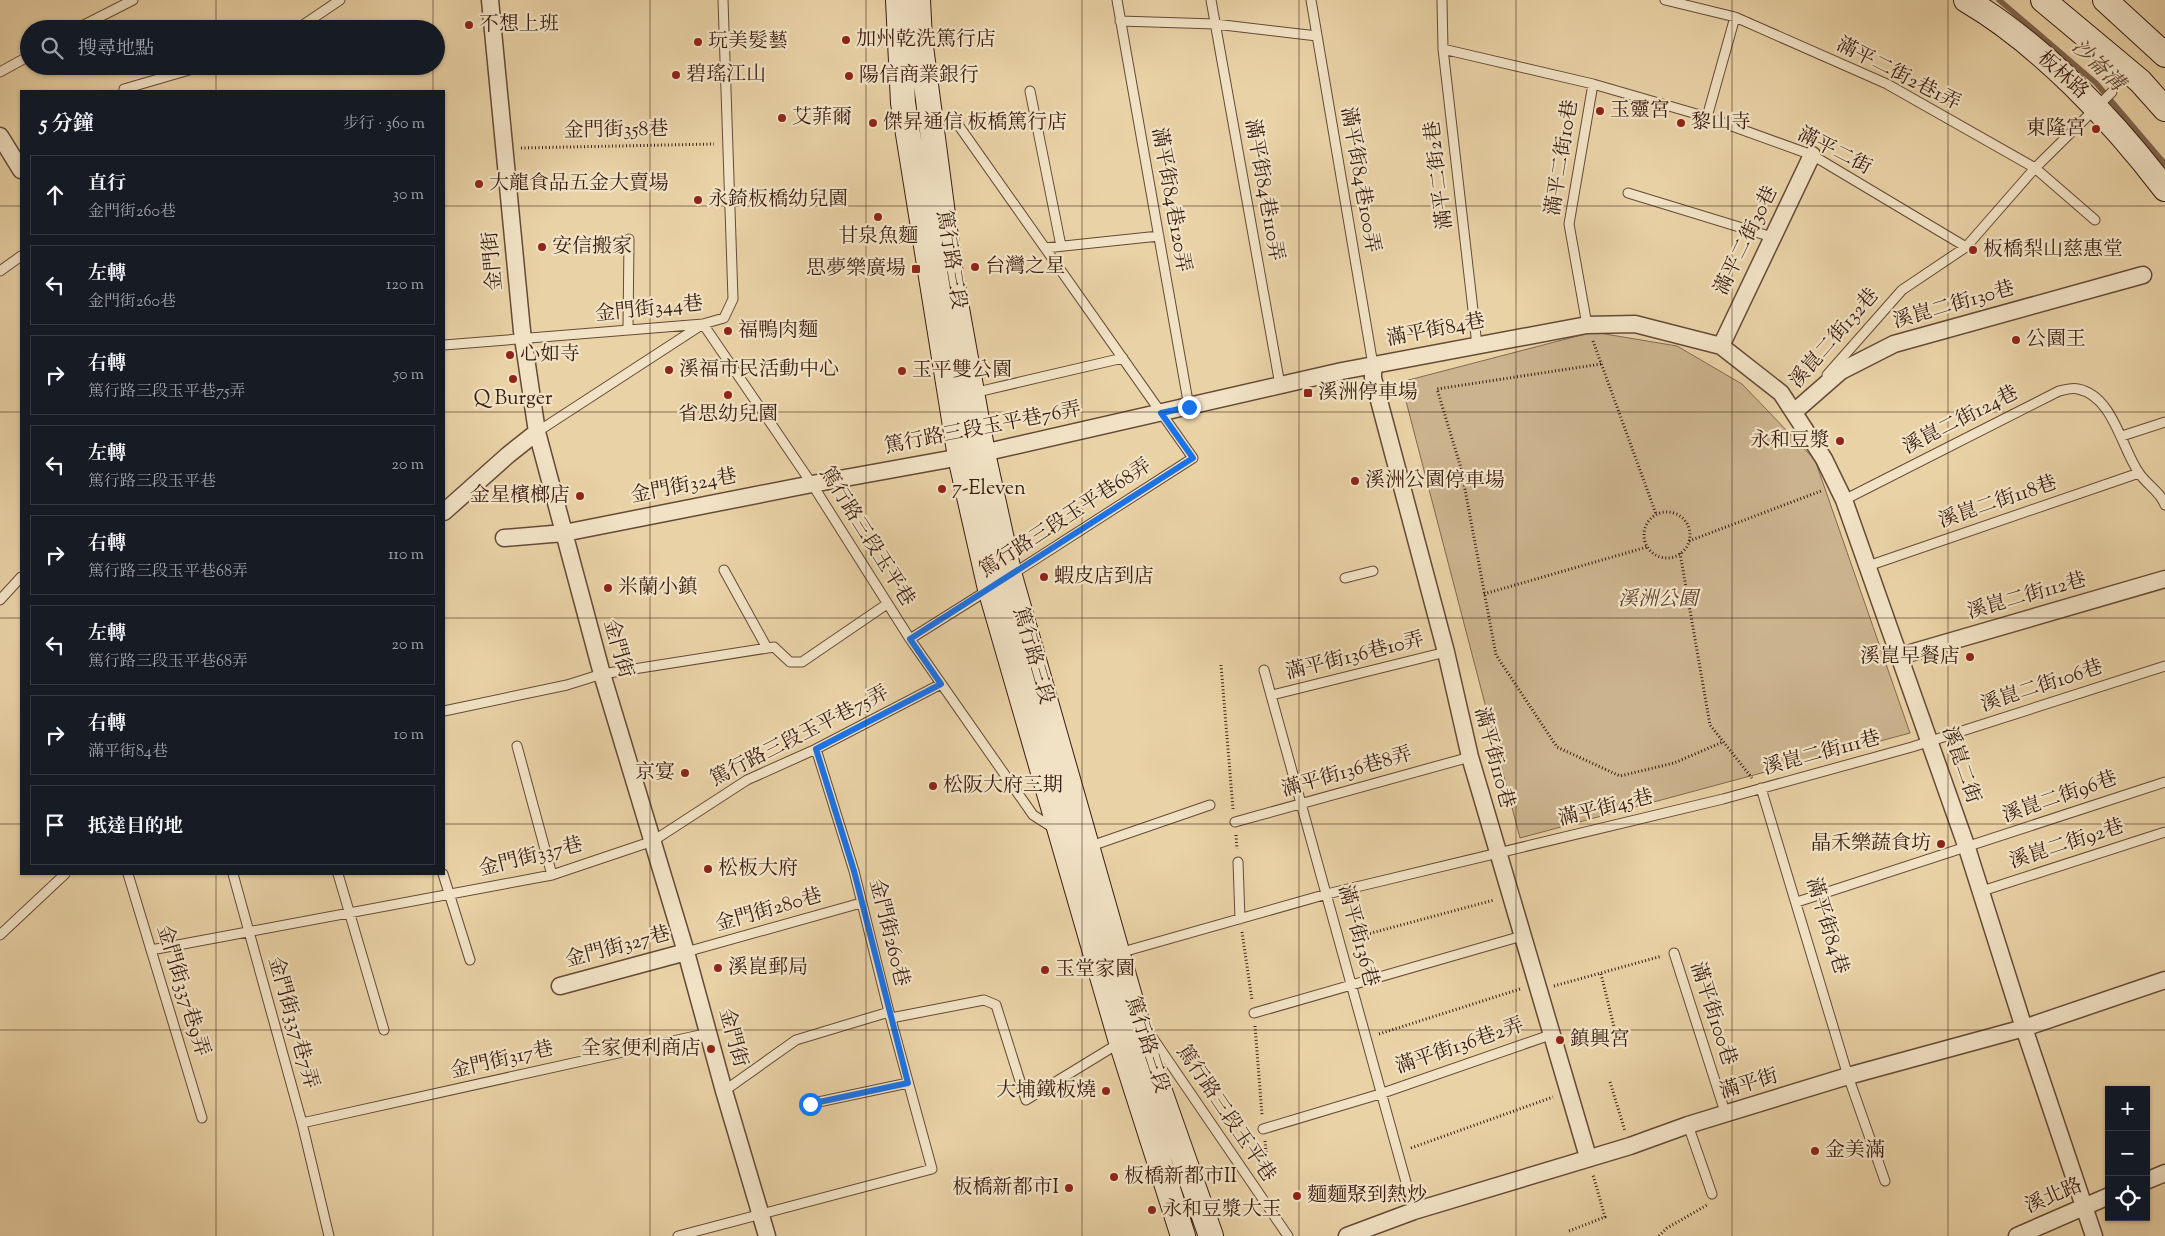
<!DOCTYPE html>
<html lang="zh-TW">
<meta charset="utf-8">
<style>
body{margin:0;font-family:"Sorts Mill Goudy","Noto Serif TC",serif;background:#20242c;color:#f1f3f6}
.controls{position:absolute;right:15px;bottom:15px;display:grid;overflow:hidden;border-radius:0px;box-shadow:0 1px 4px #0004}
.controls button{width:45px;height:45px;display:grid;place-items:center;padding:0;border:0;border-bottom:1px solid #363941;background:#171b24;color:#f1f3f6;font:25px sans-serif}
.stop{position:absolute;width:15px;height:15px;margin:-11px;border:4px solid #1a73e8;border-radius:50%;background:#fff}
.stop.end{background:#1a73e8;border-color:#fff;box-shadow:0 1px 5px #0008}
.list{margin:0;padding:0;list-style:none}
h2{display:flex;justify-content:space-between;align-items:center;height:65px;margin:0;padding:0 20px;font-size:21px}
h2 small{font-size:16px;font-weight:400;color:#9ea1a6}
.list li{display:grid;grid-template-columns:32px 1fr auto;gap:15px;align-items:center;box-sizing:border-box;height:80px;margin:0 10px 10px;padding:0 10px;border:1px solid #363941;border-radius:0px}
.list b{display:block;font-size:19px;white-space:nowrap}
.list p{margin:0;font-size:16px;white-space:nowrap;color:#9ea1a6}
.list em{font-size:16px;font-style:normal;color:#9ea1a6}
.icon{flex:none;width:28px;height:28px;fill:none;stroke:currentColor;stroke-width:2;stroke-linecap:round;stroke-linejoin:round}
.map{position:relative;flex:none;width:2165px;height:1236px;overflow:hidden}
.search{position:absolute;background:#171b24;box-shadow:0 1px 4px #0004;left:20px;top:20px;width:425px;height:55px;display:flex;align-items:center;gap:12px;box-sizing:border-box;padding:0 18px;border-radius:28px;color:#9ea1a6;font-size:19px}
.panel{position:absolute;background:#171b24;box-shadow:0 1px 4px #0004;left:20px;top:90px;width:425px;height:785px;border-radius:0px}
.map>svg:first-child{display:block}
</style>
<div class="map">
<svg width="2165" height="1236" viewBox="0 0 2165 1236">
<rect width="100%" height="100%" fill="#e9d2a6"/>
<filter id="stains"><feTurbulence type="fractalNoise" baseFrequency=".004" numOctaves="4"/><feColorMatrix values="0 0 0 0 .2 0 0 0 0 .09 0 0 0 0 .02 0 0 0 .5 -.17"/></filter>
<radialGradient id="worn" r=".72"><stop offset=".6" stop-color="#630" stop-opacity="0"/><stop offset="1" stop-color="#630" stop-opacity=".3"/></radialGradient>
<!-- green -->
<path fill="#cbb38d" stroke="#826850" d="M1593 332 1677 346 1742 384 1815 460 1910 733 1520 838 1401 382Z"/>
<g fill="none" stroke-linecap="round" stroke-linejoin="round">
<!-- stream -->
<path stroke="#7f644d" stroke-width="5.5" d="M1999 0 2096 83 2165 164"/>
<defs>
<path id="lane" d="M1117 0 1189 407
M1211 0 1280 385
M1311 0 1373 365
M1442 0 1443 49 1477 345
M1665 0 1735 17 1887 84 2035 168 2095 220
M1120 21 1215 24 1317 36
M76 29 133 0
M297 29 340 0
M1443 49 1593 84 1707 117 1812 155 1966 247
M0 72 29 56
M124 91V89L203 66
M1030 91 1061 246
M1707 117 1735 17
M959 126 1193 458 1011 575
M1628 193 1772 237
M1045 248 1159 236
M0 271 21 256
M1587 325 1569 224 1593 84
M628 330 629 239
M444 345 703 324 724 318 733 299 723 0
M1827 375 1902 290 1966 247 2035 168 2112 92
M973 393 1123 358
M537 432 703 324 812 484 910 639 1033 815 1055 829
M2122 436 2165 422
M1844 500 2059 391C2065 390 2072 387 2078 389 2113 396 2121 447 2139 473 2147 485 2160 491 2165 505
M1868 566 2139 473
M724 570 767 648
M1345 578 1373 571
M0 600 21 577
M910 639 988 590
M1264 670 1414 1211
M1272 695 1446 652
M444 711 567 685 602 674 774 647 790 662H802L887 604
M517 746 552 875
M1761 788 1848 1076 1885 1181
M1235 822 1470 757
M1088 847 1210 805
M1238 862 1240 919
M128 874 202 1118
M233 874 302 1123 329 1236
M338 874 384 1030
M443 874 470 960
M1979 892 2165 832
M1797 902 2165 782
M0 935 65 874
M151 950 552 875 653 841 747 780 816 749 941 684
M686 952 861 903
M1119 953 1327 894 1723 799 1912 747 2165 666
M1674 953 1726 1115
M1254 1013 1522 936
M891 1018 984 1000 996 1005 1026 1100 1121 1042
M1150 1034 1288 1236
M724 1091 796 1040 889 1012 854 871 816 749
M809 1104 908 1083
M302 1123 709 1033
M1688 1125 1712 1194
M1263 1129 1380 1094 1553 1034
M678 1236 932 1169 889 1012"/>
<path id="street" d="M490 0 522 331 537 432 602 674 686 952 724 1091 767 1236
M0 136 21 170
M1721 346 1812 155
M1373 365V378L1446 652 1470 757 1588 1157
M1794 412 1841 371 1894 344 2143 275
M444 512 508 455 537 432
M504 538 564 533 812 484 983 453 1342 371 1587 325 1635 324 1721 346 1781 393 1824 459 1844 500 1967 848 2024 1028 2094 1236
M1900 656 2165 579
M560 986 686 952
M2146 1181 2165 1173
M1347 1236 1414 1211 1630 1146 1688 1125 1848 1076 2024 1028 2165 980
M2017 1236 2109 1196"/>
<path id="secondary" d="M898 0 903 103 960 457 990 589 1121 1042 1183 1236
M918 0 920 39 951 275 983 453 1010 576 1144 1046 1211 1236
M1966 0C2041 44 2113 121 2165 189
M2043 0 2140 81 2165 109
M2105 0 2165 55"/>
</defs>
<!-- lane casing -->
<use href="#lane" stroke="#654a37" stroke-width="11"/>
<!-- street casing -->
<use href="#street" stroke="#654a37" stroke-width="19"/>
<!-- secondary casing -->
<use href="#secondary" stroke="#391d12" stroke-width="26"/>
<!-- path -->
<path stroke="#391d12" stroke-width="3" stroke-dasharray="1 2.5" stroke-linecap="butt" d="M521 148 714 144
M1593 341 1656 514
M1601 364 1437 389 1461 468 1496 655 1557 747 1620 776 1674 763 1723 742
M1644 535a23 23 0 1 1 46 0a23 23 0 1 1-46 0Z
M1689 541 1821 491
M1680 553 1710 725 1752 778
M1484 594 1647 547
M1221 665 1233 809
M1236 835 1237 849
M1242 932 1252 1000
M1353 938 1494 900
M1601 974 1619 1047
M1554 986 1662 956
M1255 1026 1262 1115
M1379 1034 1520 989
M1610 1082 1625 1131
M1265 1141 1269 1182
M1411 1148 1553 1097
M1569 1231 1605 1217 1593 1175
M1659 1236 1667 1228 1707 1205"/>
<!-- lane -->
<use href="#lane" stroke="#f1e2c5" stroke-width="9"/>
<!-- street -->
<use href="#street" stroke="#f1e2c5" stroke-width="16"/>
<!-- secondary -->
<use href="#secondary" stroke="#f1e2c5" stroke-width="24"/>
</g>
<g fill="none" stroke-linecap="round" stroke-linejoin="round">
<!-- route -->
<path stroke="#1a73e8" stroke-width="6" d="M810 1104 908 1083 854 871 816 749 941 684 910 639 1193 458 1161 413 1189 407"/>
</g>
<!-- grid -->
<path fill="none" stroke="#391d12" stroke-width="1" stroke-opacity="0.55" d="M216 0V29M433 0V29M650 0V1236M866 0V1236M1082 0V1236M1299 0V1236M1516 0V1236M1732 0V1236M1948 0V1236M216 66V91M433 66V91M0 206H21M444 206H2165M0 412H21M444 412H2165M0 618H21M444 618H2165M0 824H21M444 824H2165M216 874V1236M433 874V1236M0 1030H2165"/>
<!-- markers -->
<g fill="#8f2418" stroke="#f1e2c5" stroke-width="2">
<circle cx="469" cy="25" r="5"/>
<circle cx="846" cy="40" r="5"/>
<circle cx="698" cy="42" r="5"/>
<circle cx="676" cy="75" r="5"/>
<circle cx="849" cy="76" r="5"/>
<circle cx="1600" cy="111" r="5"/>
<circle cx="782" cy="118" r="5"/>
<circle cx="873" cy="123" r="5"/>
<circle cx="1681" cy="123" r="5"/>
<circle cx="2096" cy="129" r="5"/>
<circle cx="479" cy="184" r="5"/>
<circle cx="698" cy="200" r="5"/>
<circle cx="878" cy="217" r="5"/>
<circle cx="542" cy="247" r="5"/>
<circle cx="1973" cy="250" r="5"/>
<circle cx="975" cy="267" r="5"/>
<rect x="911" y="264" width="10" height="10" rx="2.5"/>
<circle cx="728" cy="331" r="5"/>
<circle cx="2016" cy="340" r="5"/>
<circle cx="510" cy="355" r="5"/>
<circle cx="669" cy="370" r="5"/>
<circle cx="902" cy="371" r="5"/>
<circle cx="513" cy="379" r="5"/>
<rect x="1303" y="388" width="10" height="10" rx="2.5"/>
<circle cx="728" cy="395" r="5"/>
<circle cx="1840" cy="441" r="5"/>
<circle cx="1355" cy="481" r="5"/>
<circle cx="942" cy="489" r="5"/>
<circle cx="580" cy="496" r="5"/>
<circle cx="1044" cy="577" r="5"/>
<circle cx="608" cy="588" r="5"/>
<circle cx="1970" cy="657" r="5"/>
<circle cx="685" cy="773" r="5"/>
<circle cx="933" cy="786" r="5"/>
<circle cx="1941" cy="844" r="5"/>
<circle cx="708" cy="869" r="5"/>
<circle cx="718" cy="968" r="5"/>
<circle cx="1045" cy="970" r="5"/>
<circle cx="1560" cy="1040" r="5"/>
<circle cx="711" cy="1049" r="5"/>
<circle cx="1106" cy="1091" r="5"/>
<circle cx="1815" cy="1151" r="5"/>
<circle cx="1114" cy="1177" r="5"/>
<circle cx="1069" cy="1188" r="5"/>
<circle cx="1297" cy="1196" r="5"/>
<circle cx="1152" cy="1210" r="5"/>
</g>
<g text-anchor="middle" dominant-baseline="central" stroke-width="4.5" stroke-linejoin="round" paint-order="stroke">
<!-- poi labels -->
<g font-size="20" fill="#391d12" stroke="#f1e2c5" text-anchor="start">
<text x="479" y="25">不想上班</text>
<text x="856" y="40">加州乾洗篤行店</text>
<text x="708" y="42">玩美髮藝</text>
<text x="686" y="75">碧瑤江山</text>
<text x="859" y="76">陽信商業銀行</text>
<text x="1610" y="111">玉靈宮</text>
<text x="792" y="118">艾菲爾</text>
<text x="883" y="123">傑昇通信 板橋篤行店</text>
<text x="1691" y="123">黎山寺</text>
<text x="2086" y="129" text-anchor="end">東隆宮</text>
<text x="489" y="184">大龍食品五金大賣場</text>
<text x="708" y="200">永錡板橋幼兒園</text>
<text x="878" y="237" text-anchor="middle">甘泉魚麵</text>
<text x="552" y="247">安信搬家</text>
<text x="1983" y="250">板橋梨山慈惠堂</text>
<text x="985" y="267">台灣之星</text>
<text x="906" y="269" text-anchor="end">思夢樂廣場</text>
<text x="738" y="331">福鴨肉麵</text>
<text x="2026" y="340">公園王</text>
<text x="520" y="355">心如寺</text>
<text x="679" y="370">溪福市民活動中心</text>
<text x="912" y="371">玉平雙公園</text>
<text x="1318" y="393">溪洲停車場</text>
<text x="513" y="399" text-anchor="middle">Q Burger</text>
<text x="728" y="415" text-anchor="middle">省思幼兒園</text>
<text x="1830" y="441" text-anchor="end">永和豆漿</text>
<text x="1365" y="481">溪洲公園停車場</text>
<text x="952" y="489">7-Eleven</text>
<text x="570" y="496" text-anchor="end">金星檳榔店</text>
<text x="1054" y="577">蝦皮店到店</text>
<text x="618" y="588">米蘭小鎮</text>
<text x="1960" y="657" text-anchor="end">溪崑早餐店</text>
<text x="675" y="773" text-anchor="end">京宴</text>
<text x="943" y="786">松阪大府三期</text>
<text x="1931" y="844" text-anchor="end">晶禾樂蔬食坊</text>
<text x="718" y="869">松板大府</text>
<text x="728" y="968">溪崑郵局</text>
<text x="1055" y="970">玉堂家園</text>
<text x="1570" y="1040">鎮興宮</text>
<text x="701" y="1049" text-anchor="end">全家便利商店</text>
<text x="1096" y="1091" text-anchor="end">大埔鐵板燒</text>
<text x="1825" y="1151">金美滿</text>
<text x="1124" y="1177">板橋新都市II</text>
<text x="1059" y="1188" text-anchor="end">板橋新都市I</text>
<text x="1307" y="1196">麵麵聚到熱炒</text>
<text x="1162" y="1210">永和豆漿大王</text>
</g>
<!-- street labels -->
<g font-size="20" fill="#391d12" stroke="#f1e2c5">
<text transform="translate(1898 75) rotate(27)">滿平二街2巷1弄</text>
<text transform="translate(2062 76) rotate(42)">板林路</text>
<text transform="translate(616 131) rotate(-1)">金門街358巷</text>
<text transform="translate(1834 152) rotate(27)">滿平二街</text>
<text transform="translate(1563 158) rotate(-81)">滿平二街10巷</text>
<text transform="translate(1440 175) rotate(-97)">滿平二街2巷</text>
<text transform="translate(1359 180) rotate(80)">滿平街84巷100弄</text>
<text transform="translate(1263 190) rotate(80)">滿平街84巷110弄</text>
<text transform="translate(1170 200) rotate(80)">滿平街84巷120弄</text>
<text transform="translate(1747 241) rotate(-64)">滿平二街30巷</text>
<text transform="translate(950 260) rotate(81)">篤行路三段</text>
<text transform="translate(494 261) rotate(-95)">金門街</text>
<text transform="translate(1954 306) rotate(-16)">溪崑二街130巷</text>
<text transform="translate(649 310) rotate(-6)">金門街344巷</text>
<text transform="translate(1436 331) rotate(-11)">滿平街84巷</text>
<text transform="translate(1835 339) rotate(-49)">溪崑二街132巷</text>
<text transform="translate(1961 421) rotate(-27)">溪崑二街124巷</text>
<text transform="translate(983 429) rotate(-11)">篤行路三段玉平巷76弄</text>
<text transform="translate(684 487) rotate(-11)">金門街324巷</text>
<text transform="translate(1998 503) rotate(-19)">溪崑二街118巷</text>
<text transform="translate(1066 519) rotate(-33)">篤行路三段玉平巷68弄</text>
<text transform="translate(866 537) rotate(58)">篤行路三段玉平巷</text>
<text transform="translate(2027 597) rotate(-16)">溪崑二街112巷</text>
<text transform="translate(617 649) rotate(74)">金門街</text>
<text transform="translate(1032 656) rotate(74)">篤行路三段</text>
<text transform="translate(1355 657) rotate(-14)">滿平街136巷10弄</text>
<text transform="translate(2042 687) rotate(-18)">溪崑二街106巷</text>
<text transform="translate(800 737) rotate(-27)">篤行路三段玉平巷75弄</text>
<text transform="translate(1822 754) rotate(-15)">溪崑二街111巷</text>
<text transform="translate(1493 758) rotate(75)">滿平街110巷</text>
<text transform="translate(1960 765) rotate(71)">溪崑二街</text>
<text transform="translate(1347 773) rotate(-16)">滿平街136巷8弄</text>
<text transform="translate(2060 798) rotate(-19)">溪崑二街96巷</text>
<text transform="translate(1606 809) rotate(-14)">滿平街45巷</text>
<text transform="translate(2067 845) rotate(-18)">溪崑二街92巷</text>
<text transform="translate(531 858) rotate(-14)">金門街337巷</text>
<text transform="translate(769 911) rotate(-16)">金門街280巷</text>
<text transform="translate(1826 926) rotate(73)">滿平街84巷</text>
<text transform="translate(888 933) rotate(76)">金門街260巷</text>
<text transform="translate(1357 936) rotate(75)">滿平街136巷</text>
<text transform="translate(618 948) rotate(-15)">金門街327巷</text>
<text transform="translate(182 991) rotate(73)">金門街337巷9弄</text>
<text transform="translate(1712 1014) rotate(72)">滿平街100巷</text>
<text transform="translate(292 1023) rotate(74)">金門街337巷7弄</text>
<text transform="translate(732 1038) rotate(75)">金門街</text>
<text transform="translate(1146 1045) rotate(72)">篤行路三段</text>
<text transform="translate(1460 1047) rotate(-19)">滿平街136巷2弄</text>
<text transform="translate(502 1061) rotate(-13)">金門街317巷</text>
<text transform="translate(1749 1085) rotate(-17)">滿平街</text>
<text transform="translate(1225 1114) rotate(56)">篤行路三段玉平巷</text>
<text transform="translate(2054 1197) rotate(-23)">溪北路</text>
</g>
<!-- park labels -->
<g font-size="20" font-style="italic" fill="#5e4231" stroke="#f1e2c5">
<text x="1658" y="600">溪洲公園</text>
</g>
<!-- water labels -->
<g font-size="21" font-style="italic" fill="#624734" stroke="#f1e2c5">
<text transform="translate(2097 66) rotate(44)">沙崙溝</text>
</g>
</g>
<rect width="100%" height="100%" filter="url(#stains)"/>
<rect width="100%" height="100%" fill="url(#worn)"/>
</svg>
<div class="controls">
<button>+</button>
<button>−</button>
<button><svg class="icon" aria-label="locate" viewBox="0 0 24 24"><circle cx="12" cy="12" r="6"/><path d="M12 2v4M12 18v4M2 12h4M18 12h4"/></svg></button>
</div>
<div class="stop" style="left:810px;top:1104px"></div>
<div class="stop end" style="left:1189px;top:407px"></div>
<div class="search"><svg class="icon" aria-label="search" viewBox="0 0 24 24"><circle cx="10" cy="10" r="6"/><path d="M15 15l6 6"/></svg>搜尋地點</div>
<section class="panel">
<h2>5 分鐘<small>步行 · 360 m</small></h2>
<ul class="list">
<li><svg class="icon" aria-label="ahead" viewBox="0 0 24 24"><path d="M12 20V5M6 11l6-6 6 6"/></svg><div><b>直行</b><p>金門街260巷</p></div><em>30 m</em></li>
<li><svg class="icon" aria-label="left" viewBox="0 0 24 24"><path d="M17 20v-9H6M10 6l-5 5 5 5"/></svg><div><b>左轉</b><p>金門街260巷</p></div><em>120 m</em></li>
<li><svg class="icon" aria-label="right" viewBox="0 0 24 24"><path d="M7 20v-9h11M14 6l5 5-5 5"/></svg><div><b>右轉</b><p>篤行路三段玉平巷75弄</p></div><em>50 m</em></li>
<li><svg class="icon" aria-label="left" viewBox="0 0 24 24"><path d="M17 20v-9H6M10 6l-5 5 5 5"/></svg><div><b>左轉</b><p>篤行路三段玉平巷</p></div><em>20 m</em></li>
<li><svg class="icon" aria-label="right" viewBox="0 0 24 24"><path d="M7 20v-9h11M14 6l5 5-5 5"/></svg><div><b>右轉</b><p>篤行路三段玉平巷68弄</p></div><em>110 m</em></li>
<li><svg class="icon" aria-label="left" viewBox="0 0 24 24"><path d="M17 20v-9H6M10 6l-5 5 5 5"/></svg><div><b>左轉</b><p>篤行路三段玉平巷68弄</p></div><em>20 m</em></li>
<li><svg class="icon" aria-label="right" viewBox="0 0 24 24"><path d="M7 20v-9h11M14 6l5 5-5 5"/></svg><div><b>右轉</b><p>滿平街84巷</p></div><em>10 m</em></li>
<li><svg class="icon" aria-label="arrive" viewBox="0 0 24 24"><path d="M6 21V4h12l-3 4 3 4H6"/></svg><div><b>抵達目的地</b></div></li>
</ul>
</section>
</div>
